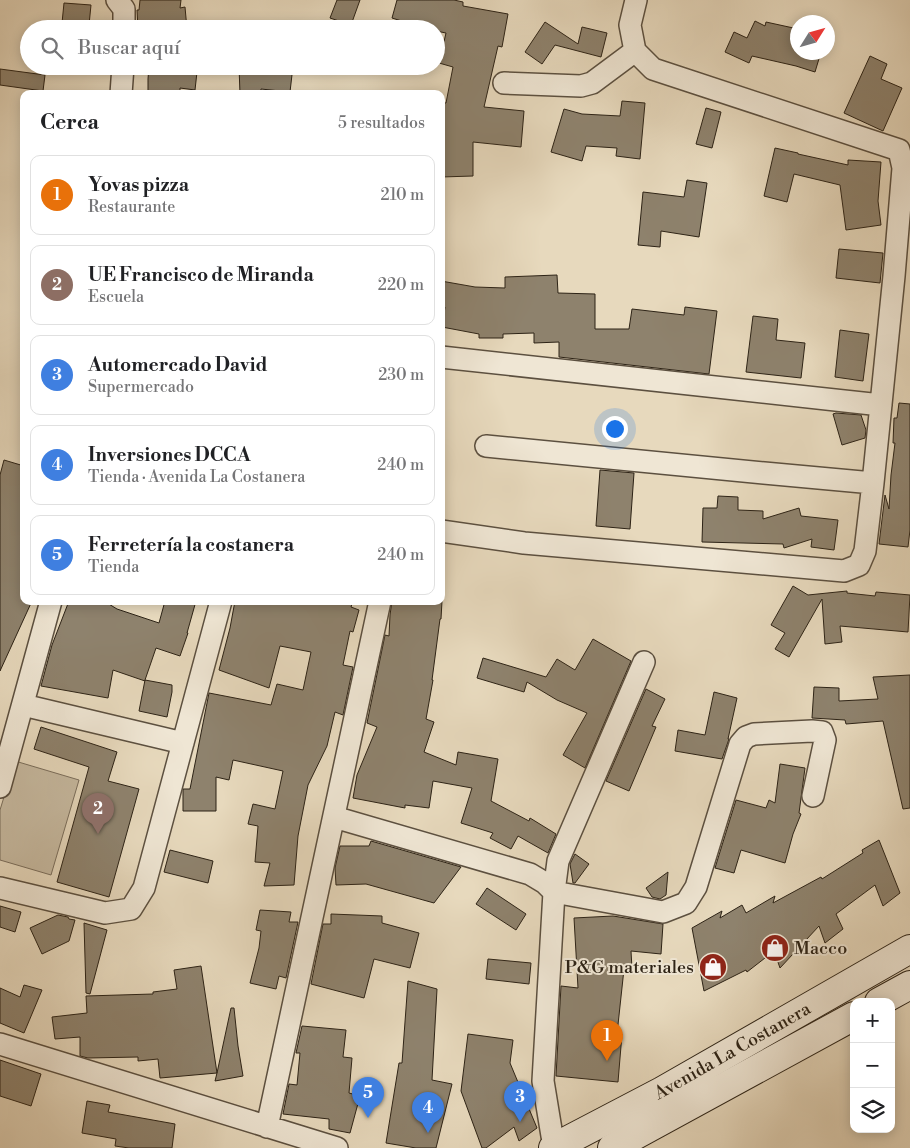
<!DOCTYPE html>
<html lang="es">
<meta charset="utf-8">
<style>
body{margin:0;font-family:"Libre Bodoni",serif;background:#f6f6f6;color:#202124}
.controls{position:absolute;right:15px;bottom:15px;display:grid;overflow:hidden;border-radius:10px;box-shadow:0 2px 12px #0003}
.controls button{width:45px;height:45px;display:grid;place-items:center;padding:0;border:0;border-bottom:1px solid #e0e0e0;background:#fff;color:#202124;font:25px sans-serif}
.compass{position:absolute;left:790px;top:15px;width:45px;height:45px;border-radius:50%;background:#fff;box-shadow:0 2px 12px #0003;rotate:53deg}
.you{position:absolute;left:614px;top:428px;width:18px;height:18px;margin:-12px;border:4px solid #fff;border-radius:50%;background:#1a73e8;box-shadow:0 0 0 8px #1a73e833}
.badge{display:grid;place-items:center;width:32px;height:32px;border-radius:50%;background:#d93025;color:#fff;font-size:16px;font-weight:700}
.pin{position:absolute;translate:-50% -41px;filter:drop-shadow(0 1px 2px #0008)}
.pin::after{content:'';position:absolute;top:26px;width:18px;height:15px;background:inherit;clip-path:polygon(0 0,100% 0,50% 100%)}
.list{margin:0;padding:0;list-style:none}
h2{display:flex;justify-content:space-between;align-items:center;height:65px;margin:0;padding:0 20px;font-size:21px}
h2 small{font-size:16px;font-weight:400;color:#757577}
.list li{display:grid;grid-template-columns:32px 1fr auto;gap:15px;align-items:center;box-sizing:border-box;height:80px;margin:0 10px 10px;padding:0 10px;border:1px solid #e0e0e0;border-radius:10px}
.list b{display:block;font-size:19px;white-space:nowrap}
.list p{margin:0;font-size:16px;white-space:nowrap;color:#757577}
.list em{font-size:16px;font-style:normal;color:#757577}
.icon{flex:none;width:28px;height:28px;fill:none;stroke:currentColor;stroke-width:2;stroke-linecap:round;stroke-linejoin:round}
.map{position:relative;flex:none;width:910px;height:1148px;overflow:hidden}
.search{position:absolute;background:#fff;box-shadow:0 2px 12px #0003;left:20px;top:20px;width:425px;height:55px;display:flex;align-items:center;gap:12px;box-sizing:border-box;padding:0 18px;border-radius:28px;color:#757577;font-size:19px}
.panel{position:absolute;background:#fff;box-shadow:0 2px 12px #0003;left:20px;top:90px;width:425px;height:515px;border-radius:10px}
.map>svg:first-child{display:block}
</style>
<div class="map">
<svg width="910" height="1148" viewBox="0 0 910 1148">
<rect width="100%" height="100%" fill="#e7d9bd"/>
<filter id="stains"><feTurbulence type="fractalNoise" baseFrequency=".004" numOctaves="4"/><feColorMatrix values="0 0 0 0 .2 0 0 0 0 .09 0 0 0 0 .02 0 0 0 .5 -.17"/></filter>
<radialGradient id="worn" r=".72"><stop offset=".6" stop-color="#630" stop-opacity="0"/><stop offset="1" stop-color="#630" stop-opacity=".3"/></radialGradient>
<!-- green -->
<path fill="#c7baa1" stroke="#7a6e5c" d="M15 761 79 780 51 875 0 860V810Z"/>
<!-- building -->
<path fill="#8e826d" stroke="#2d2316" d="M140 0H181L180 8 185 7 187 29H138L137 10H139Z
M337 0H360L351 25 330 18Z
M397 0H454L463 2V6L508 14 502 47 498 46 484 107 524 111 521 147 473 142V176L441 177V103H446L453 67 439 63 446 33 436 31V29H427L392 18Z
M64 3 91 5 89 25 62 23Z
M755 21 765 26 766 22 798 29V52H821L815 72 796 66 752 56 749 63 725 52 734 32 747 38Z
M545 22 578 44 582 27 607 33 601 57 555 45 542 64 525 52Z
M870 56 887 64 881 79 902 88 883 131 844 113Z
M149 66 197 72 195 90 180 88V94H148V79Z
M239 66H293L290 92 261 89V94H240Z
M0 69 45 75 43 91 0 85Z
M622 101 645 103 640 159 616 156 617 148 586 146 582 161 551 152 564 109 582 114 620 116Z
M706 108 721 112 712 148 696 144Z
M775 148 798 153V154L848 165V160L881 162 878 201 881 225 846 230 840 185 794 174 787 202 764 196Z
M687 180 707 183 699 237 661 231 660 247 638 245 643 192 684 197Z
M839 249 883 253 880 283 836 278Z
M557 275 558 293 595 294V329H629L632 309 684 315 685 307 717 311 709 374 559 357V342L534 343V333L503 334V338H479V334L442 327 445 307H441V281L475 287 505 288V277Z
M753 316 778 319 776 340 805 343 801 378 746 372Z
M840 330 869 334 863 381 835 377Z
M899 403 910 404V530L908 547 879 544 885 495 889 509 891 475 895 443H893L894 418H897Z
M836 413 861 415 866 430 865 438 842 445 833 414Z
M4 460 24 466V601H32L0 671V475Z
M600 470 634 473 630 529 596 526Z
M718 496 738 497V510L763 511V519L799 508 801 516 838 520 834 550 811 547 812 539 784 548 783 544 702 542 703 508H717Z
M793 586 808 595 847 591V593L875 596 876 592 910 595 908 632 840 626 842 642 825 644 822 599 789 657 775 649 785 633 771 625Z
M69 601H104L117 609 159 623 165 601H196L187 633H188L180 656 156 648 145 680 172 685V692L167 717 139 711 145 680V681L113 670 108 698 41 686 52 645Z
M235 601H353L351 607 359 610 353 632 350 631 343 665 353 667 343 715 335 712 327 746 308 785 298 836 294 885 264 886 270 863 255 862 258 826 248 824 253 804 275 809 283 771 233 760 229 780 216 777V811H183V789H190L209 693 271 705 277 684 303 690 311 652 280 646 269 688 219 670 230 628Z
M392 601H442L441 619H440L432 680H433L426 719 434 722 424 752 456 765 458 752 498 759 491 801 529 821 530 818 556 834 548 853 518 836 511 849 490 838 493 833 461 823 472 788 433 781 429 808 405 805V808L353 798 357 775 377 727 367 723 385 635 389 636 390 615Z
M593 639 631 661 585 768 563 755 587 713 557 700 527 682 524 692 477 678 483 658 546 677 557 659 575 670Z
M910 675V808L903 809 883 721 846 724 845 720 812 718 814 687 839 688V701L878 699 873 677Z
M646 689 665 699 652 726 656 727 629 791 606 781Z
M714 692 737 698 728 739H729L722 759 675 751 678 730 705 735Z
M41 727 117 752 108 781 139 789 109 897 57 882 89 767 34 749Z
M780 764 805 768 799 813 801 814 793 834 785 863 741 850 734 873 715 868 736 800 766 808 769 800 775 803Z
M879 840 900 893 883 906 875 885 836 914 843 929 825 943 819 926 780 968 774 951 747 972 746 970 704 991 692 928 722 911 720 918 742 905 746 913 775 896 773 903 821 877 822 879 863 853 862 850Z
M371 841 461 867 434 903 366 884 336 885 335 868 340 846H369Z
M170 850 213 861 208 883 164 872Z
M575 854 589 864 575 883H573L570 864Z
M668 872 666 895 660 899 652 897 646 888Z
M487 888 526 914 516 930 476 904Z
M0 906 21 912 15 932 0 927Z
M260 910 291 912 289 922H298L286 978 279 976 276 989 250 983 259 948 261 931 256 930Z
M331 914 382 916V923L419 933 410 968 374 959 364 998 311 984 323 924H331Z
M58 915 68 917 69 919 75 920 69 941 42 954 30 928Z
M613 916 663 924 661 954 631 951 632 969H624L617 1034H622L618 1082 556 1076 561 986 578 988 574 918Z
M84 923 107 930 90 994 86 993Z
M488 959 531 963 529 984 486 979Z
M201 966 217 1073 231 1008H234L238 1046 243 1076 215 1081 217 1073 160 1078 158 1059 138 1061V1057L88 1058 80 1056V1037L55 1039 52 1017 87 1013 86 996 153 994V992L177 989 174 970Z
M408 981 437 989 432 1080 452 1084 436 1148H416L386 1143 399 1063H402Z
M24 985 42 990 24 1033 0 1023V988L20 997Z
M302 1026 346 1030 343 1057 352 1058 349 1093 360 1096 350 1133 329 1129V1119L283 1114 289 1084 297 1085 300 1053H296Z
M468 1034 513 1040 510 1063 537 1128 519 1141 514 1127 486 1148H482L461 1091Z
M0 1060 41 1074 31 1106 0 1096Z
M87 1101 110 1105 108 1112 175 1124 172 1148H129L115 1146 116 1139 82 1133Z"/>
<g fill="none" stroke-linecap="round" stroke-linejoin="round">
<defs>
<path id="street" d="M117 0 124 9V29
M504 83 581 86 592 83 635 51
M121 94 123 66
M441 357 881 405
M486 446 764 473 873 483
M441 531 524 543 844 571 859 565 865 551 873 483 894 276 903 168 899 150 653 69 635 51 630 25 636 0
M644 662 558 861 554 892 663 912 686 903 696 887 740 744 746 737 754 734 812 731 822 732 825 740 813 796
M23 705 183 743
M0 787 51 601
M334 817 530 874 545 883 554 892 543 1081 554 1148
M0 888 105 913 131 909 144 888 221 601
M0 1044 337 1148
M267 1127 380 601"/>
<g id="secondary">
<path d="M879 1002 910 985"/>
<path id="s1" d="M553 1148 662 1091 910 949"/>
<path d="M612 1148 854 1016"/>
</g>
</defs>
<!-- street casing -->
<use href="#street" stroke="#5c5040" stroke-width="24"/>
<!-- secondary casing -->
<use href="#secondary" stroke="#2d2316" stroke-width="30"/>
<!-- street -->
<use href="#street" stroke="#efe6d4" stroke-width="21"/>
<!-- secondary -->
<use href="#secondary" stroke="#efe6d4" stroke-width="28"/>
</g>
<!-- icons -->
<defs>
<symbol id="shop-disc" viewBox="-11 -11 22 22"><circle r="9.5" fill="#8f2418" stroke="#efe6d4"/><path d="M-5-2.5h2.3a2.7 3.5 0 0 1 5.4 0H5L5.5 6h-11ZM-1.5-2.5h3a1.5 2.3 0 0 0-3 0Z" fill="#fff"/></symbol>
</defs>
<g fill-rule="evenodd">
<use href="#shop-disc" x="759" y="932" width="32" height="32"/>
<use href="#shop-disc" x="697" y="951" width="32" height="32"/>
</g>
<g text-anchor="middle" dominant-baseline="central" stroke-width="4" stroke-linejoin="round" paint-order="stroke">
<!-- poi labels -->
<g font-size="18" fill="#2d2316" stroke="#efe6d4" text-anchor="start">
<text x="794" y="948">Macco</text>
<text x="694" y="967" text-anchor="end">P&amp;G materiales</text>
</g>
<!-- street labels -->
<g font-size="18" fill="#2d2316" stroke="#efe6d4">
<text stroke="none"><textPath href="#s1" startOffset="204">Avenida La Costanera</textPath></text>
</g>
</g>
<rect width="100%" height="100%" filter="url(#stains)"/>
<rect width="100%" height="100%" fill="url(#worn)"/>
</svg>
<div class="controls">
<button>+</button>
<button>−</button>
<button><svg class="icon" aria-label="layers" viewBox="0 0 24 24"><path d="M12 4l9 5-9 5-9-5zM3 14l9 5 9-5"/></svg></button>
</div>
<svg class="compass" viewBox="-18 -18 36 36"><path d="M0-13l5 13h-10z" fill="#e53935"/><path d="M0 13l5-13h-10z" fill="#757577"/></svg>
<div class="you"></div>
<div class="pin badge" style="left:607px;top:1061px;background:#e8710a">1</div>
<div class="pin badge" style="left:98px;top:834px;background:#8d6e63">2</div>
<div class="pin badge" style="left:520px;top:1122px;background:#3f7fe0">3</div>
<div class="pin badge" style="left:428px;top:1133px;background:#3f7fe0">4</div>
<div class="pin badge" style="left:368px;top:1118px;background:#3f7fe0">5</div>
<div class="search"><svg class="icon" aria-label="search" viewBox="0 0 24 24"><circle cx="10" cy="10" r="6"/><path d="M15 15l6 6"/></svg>Buscar aquí</div>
<section class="panel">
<h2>Cerca<small>5 resultados</small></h2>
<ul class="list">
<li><span class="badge" style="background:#e8710a">1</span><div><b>Yovas pizza</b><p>Restaurante</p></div><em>210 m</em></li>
<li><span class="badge" style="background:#8d6e63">2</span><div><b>UE Francisco de Miranda</b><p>Escuela</p></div><em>220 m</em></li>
<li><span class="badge" style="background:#3f7fe0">3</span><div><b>Automercado David</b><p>Supermercado</p></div><em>230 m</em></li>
<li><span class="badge" style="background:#3f7fe0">4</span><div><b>Inversiones DCCA</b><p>Tienda · Avenida La Costanera</p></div><em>240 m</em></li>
<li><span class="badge" style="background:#3f7fe0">5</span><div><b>Ferretería la costanera</b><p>Tienda</p></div><em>240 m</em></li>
</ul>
</section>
</div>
